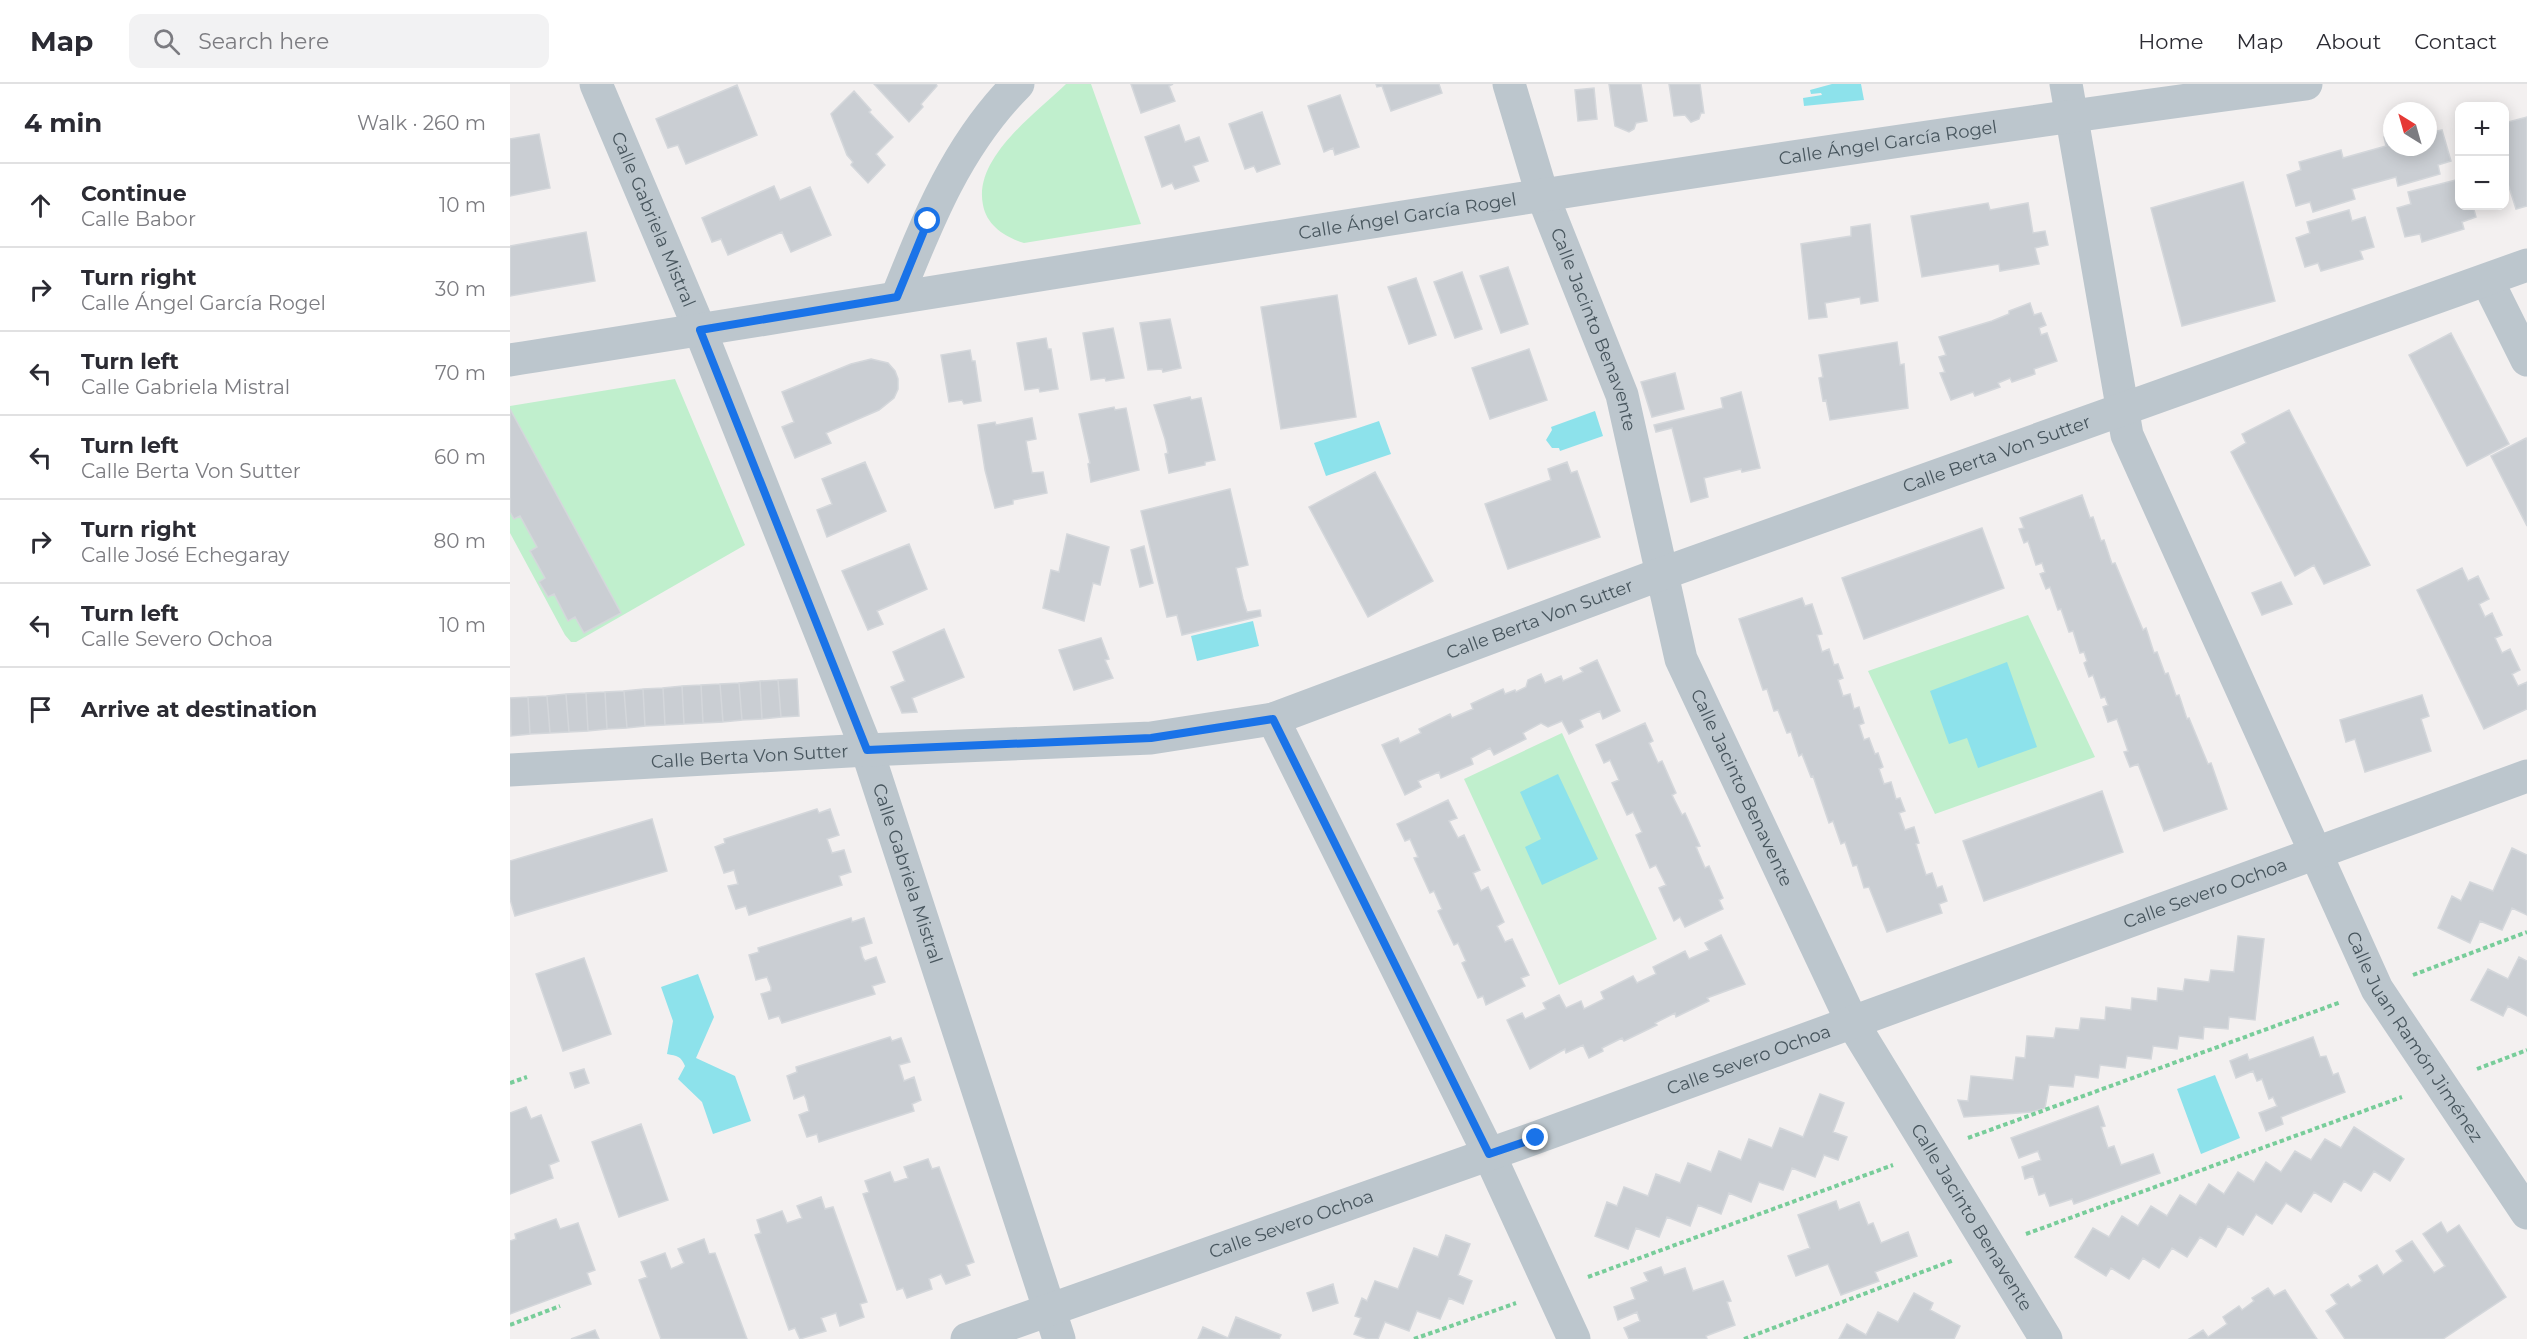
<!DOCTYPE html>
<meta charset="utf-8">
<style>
body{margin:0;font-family:Montserrat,sans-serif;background:#f2f2f3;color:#2b2b33}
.controls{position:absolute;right:18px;top:18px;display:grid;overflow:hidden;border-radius:12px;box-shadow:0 3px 15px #0003}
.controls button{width:54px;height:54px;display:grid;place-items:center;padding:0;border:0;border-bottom:2px solid #e1e1e2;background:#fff;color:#2b2b33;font:30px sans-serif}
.compass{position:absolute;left:1873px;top:18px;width:54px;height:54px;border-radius:50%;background:#fff;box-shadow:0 3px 15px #0003;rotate:323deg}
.stop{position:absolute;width:18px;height:18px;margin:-14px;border:4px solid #1a73e8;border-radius:50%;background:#fff}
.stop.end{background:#1a73e8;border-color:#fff;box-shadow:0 2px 6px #0008}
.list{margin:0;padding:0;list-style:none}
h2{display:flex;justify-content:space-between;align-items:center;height:78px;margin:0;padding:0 24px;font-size:26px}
h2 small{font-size:20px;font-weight:400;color:#7c7c81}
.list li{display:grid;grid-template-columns:39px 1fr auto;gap:18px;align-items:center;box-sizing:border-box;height:84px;padding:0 24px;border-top:2px solid #e1e1e2}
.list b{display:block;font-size:22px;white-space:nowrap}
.list p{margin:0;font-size:20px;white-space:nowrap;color:#7c7c81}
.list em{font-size:20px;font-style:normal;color:#7c7c81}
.icon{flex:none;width:33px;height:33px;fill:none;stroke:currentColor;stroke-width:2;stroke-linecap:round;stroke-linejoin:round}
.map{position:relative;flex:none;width:2017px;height:1255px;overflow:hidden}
header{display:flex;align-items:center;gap:36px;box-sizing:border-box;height:84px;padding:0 30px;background:#fff;border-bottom:2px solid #e1e1e2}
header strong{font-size:28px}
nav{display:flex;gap:33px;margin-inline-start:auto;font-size:21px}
.search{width:420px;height:54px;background:#f2f2f3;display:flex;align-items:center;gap:15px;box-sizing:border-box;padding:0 21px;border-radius:12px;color:#7c7c81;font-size:22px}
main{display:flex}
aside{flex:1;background:#fff}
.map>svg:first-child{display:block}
</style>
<header>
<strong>Map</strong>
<div class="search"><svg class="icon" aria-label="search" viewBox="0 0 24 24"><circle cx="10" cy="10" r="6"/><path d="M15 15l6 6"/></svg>Search here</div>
<nav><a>Home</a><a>Map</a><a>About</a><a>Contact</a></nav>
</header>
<main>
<aside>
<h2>4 min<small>Walk · 260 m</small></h2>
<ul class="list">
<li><svg class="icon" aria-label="ahead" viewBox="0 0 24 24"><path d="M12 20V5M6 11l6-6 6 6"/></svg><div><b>Continue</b><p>Calle Babor</p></div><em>10 m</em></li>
<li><svg class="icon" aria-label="right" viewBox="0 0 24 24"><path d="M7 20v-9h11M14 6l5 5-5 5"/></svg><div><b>Turn right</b><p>Calle Ángel García Rogel</p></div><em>30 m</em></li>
<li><svg class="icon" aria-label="left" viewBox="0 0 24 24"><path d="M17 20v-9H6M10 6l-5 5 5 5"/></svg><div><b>Turn left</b><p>Calle Gabriela Mistral</p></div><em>70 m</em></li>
<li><svg class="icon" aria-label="left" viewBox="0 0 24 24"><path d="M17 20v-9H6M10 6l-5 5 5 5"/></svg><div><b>Turn left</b><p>Calle Berta Von Sutter</p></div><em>60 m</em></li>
<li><svg class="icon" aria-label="right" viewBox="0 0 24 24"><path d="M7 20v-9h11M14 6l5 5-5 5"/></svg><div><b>Turn right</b><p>Calle José Echegaray</p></div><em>80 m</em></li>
<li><svg class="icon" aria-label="left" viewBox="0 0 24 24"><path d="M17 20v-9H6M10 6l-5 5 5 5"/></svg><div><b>Turn left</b><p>Calle Severo Ochoa</p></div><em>10 m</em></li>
<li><svg class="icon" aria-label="arrive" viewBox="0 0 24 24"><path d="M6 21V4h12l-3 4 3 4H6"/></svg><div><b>Arrive at destination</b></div></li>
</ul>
</aside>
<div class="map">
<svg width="2017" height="1255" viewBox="0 0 2017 1255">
<rect width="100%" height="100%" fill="#f3f0f0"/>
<!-- green -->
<path fill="#c0efcd" d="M556 0H581L631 140 514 159C495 153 477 142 473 121 463 74 526 29 556 0Z
M165 295 235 461 66 558H61L55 551 0 449V322Z
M1518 531 1585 673 1425 730 1358 587Z
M1052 649 1147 855 1049 901 954 695Z"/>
<!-- water -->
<path fill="#8de2eb" d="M1322 0H1351L1354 16 1294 22 1293 14 1312 11 1311 9 1301 10 1300 6Z
M1085 327 1093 352 1050 367 1049 364H1042L1036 356 1042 346 1041 343Z
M869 337 881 370 816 392 804 359Z
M743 537 749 562 687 577 681 552Z
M1497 578 1527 663 1468 684 1457 654 1439 660 1420 607Z
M1048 690 1088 775 1032 801 1015 763 1031 755 1010 708Z
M188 890 204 933 186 974 225 992 241 1037 203 1050 192 1018 168 995 175 982C171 972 167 972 157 970L163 937 151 903Z
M1705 991 1730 1054 1691 1070 1667 1005Z"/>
<!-- building -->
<path fill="#caced3" stroke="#d4d7db" stroke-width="1.5" d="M364 0H426L427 2 411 20 413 23 399 38Z
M621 0H663L659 2 665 17 631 29Z
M866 0H929L932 9 881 27 872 2 867 3Z
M1099 0H1131L1137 37 1126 39 1124 45 1119 48 1105 42Z
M1159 0H1190L1194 29H1191L1189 35 1181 38 1175 31 1164 32Z
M227 1 247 51 176 80 168 61 158 64 146 35Z
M1084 4 1087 35 1068 37 1065 6Z
M344 7 361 26 359 28 383 53 366 70 375 81 358 99 341 81 343 78 337 71 321 30Z
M830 11 849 63 825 71 823 64 814 68 798 22Z
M752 28 770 80 747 88 744 82 735 85 719 40Z
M2017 33V122L2006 125 1994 87V39Z
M669 41 675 58 689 53 698 77 683 82 689 97 665 105 662 99 652 103 635 53Z
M1932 46 1941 77 1928 81 1930 90 1888 102 1886 93 1846 104 1842 105 1845 115 1803 128 1800 118 1786 122 1777 91 1791 86 1789 78 1831 66 1833 74 1876 62 1874 53 1882 51V63H1918V47L1919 49Z
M29 50 40 104 0 112V55Z
M1950 95V122H1963L1966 133 1952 138 1954 145 1912 158 1910 150 1895 153 1887 124 1901 120 1898 108Z
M1733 98 1765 217 1672 242 1641 124Z
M264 102 270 116 300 103 321 151 281 168 272 148 218 171 211 155 202 158 192 134Z
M1478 119 1480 126 1518 119 1523 149 1535 147 1538 161 1525 164 1529 180 1490 187 1489 180 1412 193 1401 132Z
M1839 126 1842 137 1855 133 1864 163 1850 167 1853 175 1811 187 1808 179 1795 183 1786 154 1800 149 1797 138Z
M1360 140 1368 217 1351 220 1350 213 1315 219 1317 233 1299 235 1291 160 1341 152V143Z
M76 148 85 197 0 212V162Z
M998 183 1018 240 991 249 970 192Z
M952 188 972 245 945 254 924 198Z
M906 194 926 251 899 260 878 203Z
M827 211 846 333 771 345 751 223Z
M1520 219 1524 231 1531 229 1536 241 1529 244 1531 251 1537 249 1547 277 1524 285 1525 290 1502 298 1500 294 1488 299 1490 303 1465 312 1463 308 1441 316 1430 289 1435 288 1429 273 1436 271 1429 253 1482 237 1499 230V227Z
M660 235 671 284 653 288 652 285 638 286 630 239Z
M603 244 614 294 596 297 595 294 581 296 573 249Z
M1941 249 1999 360 1957 382 1899 271Z
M536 254 538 265H541L548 305 530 308 529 304 515 306 507 259Z
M1387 258 1390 281 1394 280 1398 324 1320 336 1316 316 1313 317 1309 294 1313 293 1309 271Z
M1019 265 1037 316 980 335 962 284Z
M460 266 462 277H465L471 317 454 320 452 316 439 318 431 271Z
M361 275 378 279 385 287 388 295V305L384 314 369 326 316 349 321 359 285 374 272 343 284 338 272 308 341 280Z
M1165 289 1174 325 1142 333 1131 298Z
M1231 308 1250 384 1232 388 1231 385 1194 394 1198 413 1181 418 1162 344 1146 348 1144 341 1213 324 1211 314Z
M680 313 681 316 691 314 705 376 695 378V381L659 389 655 370 658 369 655 355 644 321Z
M604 323 605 326 616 324 629 386 581 398 578 380 580 379 569 330Z
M0 325 111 529 74 549 65 533 58 537 44 510 38 513 29 498 35 494 20 467 27 463 10 432 4 435 0 428Z
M1779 326 1860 481 1814 500 1804 481 1785 492 1721 368 1736 359 1732 350Z
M522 334 526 355 516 357 519 374 522 389 533 388 537 409 503 416V420L485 424 475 386 468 341 485 338 486 341Z
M2016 354 2017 357V442L1981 372Z
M355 378 376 427 317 453 307 426 322 420 312 395Z
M1057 378 1061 389 1067 387 1090 453 998 485 975 420 1041 396 1038 385Z
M865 388 923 497 858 533 799 423Z
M720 405 738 481 726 484 733 515 737 528 750 526 751 532 672 551 667 531 657 533 631 427Z
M1572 411 1580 434 1583 433 1591 457 1594 456 1602 480 1605 479 1633 546 1636 544 1644 569 1647 568 1655 590 1658 589 1666 612 1669 611 1677 635 1679 634 1698 680 1701 679 1717 725 1654 747 1628 680 1620 683 1614 668 1618 667 1607 635 1598 638 1593 623 1598 621 1595 613 1591 614 1583 591 1579 593 1574 579 1577 577 1574 568 1570 569 1563 547 1559 548 1551 525 1548 526 1540 503 1536 505 1530 490 1535 488 1532 479 1526 481 1518 457 1514 459 1509 445 1514 444 1510 434Z
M1472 444 1494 504 1354 555 1332 494Z
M557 450 599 463 590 501 583 499 574 537 533 524 541 486 549 488Z
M399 460 417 505 367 527 373 540 358 546 332 487Z
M634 462 643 499 630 503 621 466Z
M1952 484 1958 497 1968 492 1979 515 1969 520 1975 533 1982 529 1992 551 1985 554 1992 569 2000 565 2010 586 2002 590 2008 602 2017 598V625L1974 645 1907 506Z
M1771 498 1782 520 1752 531 1742 509Z
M1292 514 1295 522 1302 520 1312 550 1307 551 1312 568 1319 565 1324 581 1328 580 1333 594 1328 596 1333 612 1340 610 1344 625 1349 623 1354 639 1349 641 1354 656 1359 654 1365 670 1368 669 1373 683 1369 685 1374 700 1381 698 1386 715 1390 714 1395 727 1389 729 1395 746 1404 743 1409 759 1406 760 1416 791 1422 789 1427 804 1432 802 1437 817 1429 820 1432 829 1377 848 1359 803 1354 804 1347 781 1343 782 1335 758 1331 760 1323 737 1319 739 1303 692 1301 693 1292 670 1289 672 1281 648 1277 649 1268 626 1264 627 1257 605 1253 606 1229 535Z
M434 545 454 593 402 614 407 628 392 629 381 603 395 597 383 568Z
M591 554 599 575 595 576 603 594 564 606 549 566Z
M1087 576 1110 627 1093 635 1090 627 1070 636 1073 643 1059 650 1052 637 1038 643 1031 639 1013 649 1016 655 984 671 980 664 961 674 963 680 931 694 929 688 908 697 911 703 895 711 872 661 888 654 890 659 911 649 909 645 940 630 942 634 963 625 961 620 993 605 995 610 1005 606 1006 608 1016 603 1018 596 1031 590 1035 599 1051 592 1053 597 1073 588 1070 584Z
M287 595 289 632 271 633 268 596Z
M268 596 271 633 252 635 250 597Z
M250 597 252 635 232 636 229 599Z
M229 599 232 636 213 638 210 600Z
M210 600 213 638 193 639 191 601Z
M191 601 193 639 174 640 172 602Z
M172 602 174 640 155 641 153 604Z
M153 604 155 641 135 642 133 605Z
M133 605 135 642 117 644 114 607Z
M114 607 117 644 97 645 95 608Z
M95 608 97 645 78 647 76 609Z
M76 609 78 647 59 648 56 610Z
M56 610 59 648 40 649 37 612Z
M1912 611 1919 632 1911 635 1921 667 1855 688 1845 655 1836 658 1830 636Z
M37 612 40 649 20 650 18 613Z
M18 613 20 650 1 652 0 614Z
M1135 639 1143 657 1139 659 1148 679 1152 677 1166 709 1162 711 1172 731 1175 729 1190 762 1186 763 1195 784 1199 782 1213 814 1209 816 1213 825 1175 843 1170 833 1164 837 1149 804 1156 801 1146 781 1140 784 1126 751 1132 748 1123 728 1117 731 1102 699 1109 696 1100 676 1094 679 1086 661Z
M1592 707 1613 768 1474 817 1453 757Z
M938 716 947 734 939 737 948 754 954 751 970 786 963 789 971 807 978 803 994 838 987 842 995 858 1002 855 1019 891 1011 894 1015 902 976 921 973 912 968 914 952 879 956 877 948 859 944 861 928 827 932 825 924 807 920 809 904 774 908 773 900 755 895 757 887 740Z
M307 725 309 729 320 725 329 751 317 755 322 769 334 766 341 788 329 792 332 801 239 831 236 822 226 825 218 802 228 800 224 786 214 789 205 763 215 759 214 755Z
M142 735 157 787 5 832 0 815V777Z
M2002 764 2017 771V831L2002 824 1992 846 1970 837 1960 859 1928 844 1942 812 1951 817 1960 798 1983 807Z
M341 834 342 838 354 834 362 859 350 863 353 874 355 877 366 873 375 898 362 902 365 910 272 939 269 932 259 935 251 910 261 907V903L257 893 246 896 239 871 249 868 248 864Z
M1211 851 1235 900 1197 914 1199 917 1166 933 1165 929 1145 939 1147 941 1114 957 1112 954 1092 964 1093 967 1079 974 1073 961 1056 969 1055 965 1020 985 997 936 1012 929 1015 935 1036 925 1033 919 1049 911 1056 924 1071 917 1074 925 1094 915 1091 908 1123 892 1127 899 1146 890 1143 883 1175 867 1179 875 1199 866 1195 859Z
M1728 852 1754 855 1745 936 1719 933 1718 945 1694 943 1693 955 1669 952 1667 965 1643 962 1641 975 1617 972 1615 984 1590 981 1588 994 1565 991 1563 1003 1539 1001 1535 1024 1522 1028 1454 1033 1448 1016 1458 1017 1461 992 1503 996 1506 973 1515 974 1517 952 1544 954 1546 944 1569 946 1571 934 1595 936 1596 923 1621 926 1622 914 1647 917 1648 904 1673 907 1675 895 1699 898 1701 886 1724 888Z
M2009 873 2017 877V932L1998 922 1993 932 1961 916 1978 885 1998 895Z
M74 874 101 950 53 967 26 890Z
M380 953 382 957 391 954 400 978 389 981 394 997 404 993 411 1016 402 1020 404 1027 309 1058 307 1050 297 1053 289 1031 299 1027 296 1015 294 1011 284 1015 277 992 287 988 286 983Z
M1803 953 1810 973 1816 972 1823 991 1828 989 1835 1008 1771 1033 1773 1040 1756 1047 1749 1029 1767 1022 1763 1013 1759 1015 1752 995 1747 997 1743 987 1726 994 1720 977 1737 970 1739 976Z
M74 985 79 999 65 1004 60 989Z
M1310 1010 1334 1019 1323 1048 1337 1053 1328 1076 1314 1071 1305 1093 1282 1084 1273 1106 1249 1098 1241 1118 1219 1109 1211 1130 1188 1121 1180 1142 1157 1133 1149 1153 1126 1144 1118 1165 1085 1152 1097 1118 1107 1122 1114 1103 1138 1112 1146 1090 1170 1099 1178 1079 1201 1088 1209 1067 1231 1076 1239 1055 1262 1064 1270 1044 1293 1053Z
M1588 1022 1595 1042 1591 1043 1598 1064 1604 1062 1611 1081 1643 1070 1650 1089 1564 1120 1562 1115 1540 1122 1535 1109 1529 1111 1523 1092 1515 1095 1512 1083 1531 1076 1528 1067 1509 1074 1501 1054Z
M16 1023 21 1035 31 1031 49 1077 39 1081 43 1094 0 1110V1029Z
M131 1040 158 1116 109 1133 82 1058Z
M1844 1043 1894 1075 1880 1097 1864 1087 1851 1107 1834 1097 1821 1118 1804 1108 1791 1128 1776 1119 1762 1140 1746 1130 1733 1151 1718 1142 1706 1163 1690 1153 1677 1173 1662 1164 1649 1184 1633 1174 1619 1195 1601 1184 1596 1192 1565 1173 1583 1144 1599 1153 1612 1132 1628 1142 1641 1122 1657 1132 1670 1111 1686 1121 1699 1100 1714 1110 1728 1088 1744 1098 1756 1078 1771 1088 1785 1067 1801 1076 1815 1055 1831 1064Z
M418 1075 422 1085 429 1083 464 1178 456 1181 460 1191 436 1200 431 1190 419 1195 422 1205 397 1214 393 1204 387 1206 353 1110 359 1108 355 1097 380 1088 384 1098H386L398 1094 394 1083Z
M311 1113 315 1125 323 1123 357 1218 350 1220 354 1233 330 1242 326 1229 311 1234 316 1247 290 1255 285 1244 279 1246 245 1151 251 1149 247 1136 272 1127 277 1139 292 1134 287 1122Z
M1326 1117 1329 1126 1349 1118 1358 1141 1363 1139 1371 1159 1398 1148 1407 1172 1365 1188 1369 1197 1331 1211 1318 1180 1286 1192 1278 1172 1300 1164 1288 1131Z
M46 1135 50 1145 68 1139 85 1186 77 1189 81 1200 0 1230V1157L6 1155 5 1150Z
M1931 1138 1937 1149 1949 1141 1996 1213 1933 1255H1835L1816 1227 1827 1220 1821 1211 1838 1200 1841 1204 1852 1197 1849 1192 1867 1181 1873 1191 1893 1177 1886 1167 1902 1157 1924 1189 1935 1182 1913 1150Z
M936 1151 960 1160 948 1191 962 1197 953 1220 939 1214 930 1235 907 1227 899 1247 875 1238 868 1255H858L844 1250 851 1234 845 1232 852 1214 857 1217 865 1197 888 1205 904 1164 928 1173Z
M194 1155 199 1170 205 1169 237 1255H151L129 1196 137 1193 131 1178 155 1169 161 1185 168 1182 174 1179 168 1165Z
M1151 1183 1154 1191 1175 1184 1183 1207 1213 1197 1221 1217 1217 1218 1225 1241 1196 1252 1197 1255H1119L1114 1244 1130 1237 1127 1228 1108 1236 1104 1223 1125 1215 1121 1204 1138 1197 1134 1189Z
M823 1200 828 1219 803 1227 797 1209Z
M1758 1204 1764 1212 1775 1206 1807 1255H1679L1693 1246 1698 1253 1717 1240 1713 1233 1729 1222 1732 1226 1744 1217 1742 1214Z
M1404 1209 1423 1219 1420 1226 1450 1242 1444 1255H1329L1337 1240 1356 1251 1368 1228 1388 1238Z
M726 1233 771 1251 769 1255H688L693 1243 718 1254Z
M85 1246 89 1255H61Z"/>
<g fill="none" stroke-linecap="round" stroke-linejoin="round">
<!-- path -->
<path stroke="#78cd9a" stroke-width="4" stroke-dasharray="4.5 3" stroke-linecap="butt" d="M1903 891 2017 848
M1967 985 2017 966
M0 999 17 993
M1458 1054 1831 918
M1516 1150 1892 1013
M1078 1193 1383 1081
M0 1241 50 1222
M904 1255 1006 1219
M1234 1255 1444 1176"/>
<!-- street -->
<g stroke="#bcc6cd" stroke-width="33">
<path id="s1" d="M86 0 190 246 357 666 549 1255"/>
<path id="s2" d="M999 0 1032 110 1112 311 1171 575 1342 938 1536 1255"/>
<path id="s3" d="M1556 0 1617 351 1867 905 2017 1129"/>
<path d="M1977 196 2017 276"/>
<path d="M387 213C418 135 448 60 508 0"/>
<path id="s4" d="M0 276C598 181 1195 80 1796 0"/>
<path d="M763 635 979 1070 1064 1255"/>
<path id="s5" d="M0 686 357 666 641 654 763 635 1151 490 2017 181"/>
<path id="s6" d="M457 1255 1025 1054 2017 692"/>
</g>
</g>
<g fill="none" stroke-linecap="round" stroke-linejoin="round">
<!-- route -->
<path stroke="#1a73e8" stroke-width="8" d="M418 137 387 213 190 246 357 666 641 654 763 635 979 1070 1026 1054"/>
</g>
<g text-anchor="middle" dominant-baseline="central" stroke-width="6" stroke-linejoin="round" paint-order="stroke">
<!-- street labels -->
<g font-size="18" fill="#48565e" stroke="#fff">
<text stroke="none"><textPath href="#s4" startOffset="1395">Calle Ángel García Rogel</textPath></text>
<text stroke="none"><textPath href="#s4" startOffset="909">Calle Ángel García Rogel</textPath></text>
<text stroke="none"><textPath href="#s1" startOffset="147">Calle Gabriela Mistral</textPath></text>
<text stroke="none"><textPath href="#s2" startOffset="260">Calle Jacinto Benavente</textPath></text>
<text stroke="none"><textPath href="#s5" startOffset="1536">Calle Berta Von Sutter</textPath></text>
<text stroke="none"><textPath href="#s5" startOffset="1050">Calle Berta Von Sutter</textPath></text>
<text stroke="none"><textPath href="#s5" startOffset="240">Calle Berta Von Sutter</textPath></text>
<text stroke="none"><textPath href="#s2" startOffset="744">Calle Jacinto Benavente</textPath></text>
<text stroke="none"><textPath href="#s1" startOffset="849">Calle Gabriela Mistral</textPath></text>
<text stroke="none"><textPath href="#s6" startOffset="1316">Calle Severo Ochoa</textPath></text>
<text stroke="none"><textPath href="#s3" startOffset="1024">Calle Juan Ramón Jiménez</textPath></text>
<text stroke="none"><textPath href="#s6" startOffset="830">Calle Severo Ochoa</textPath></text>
<text stroke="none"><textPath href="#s2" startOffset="1232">Calle Jacinto Benavente</textPath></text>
<text stroke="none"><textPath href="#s6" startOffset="344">Calle Severo Ochoa</textPath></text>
</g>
</g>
</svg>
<div class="controls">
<button>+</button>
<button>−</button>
</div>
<svg class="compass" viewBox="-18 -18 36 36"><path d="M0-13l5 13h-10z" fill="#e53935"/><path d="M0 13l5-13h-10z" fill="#7c7c81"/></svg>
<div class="stop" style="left:418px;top:137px"></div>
<div class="stop end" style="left:1026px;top:1054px"></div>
</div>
</main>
